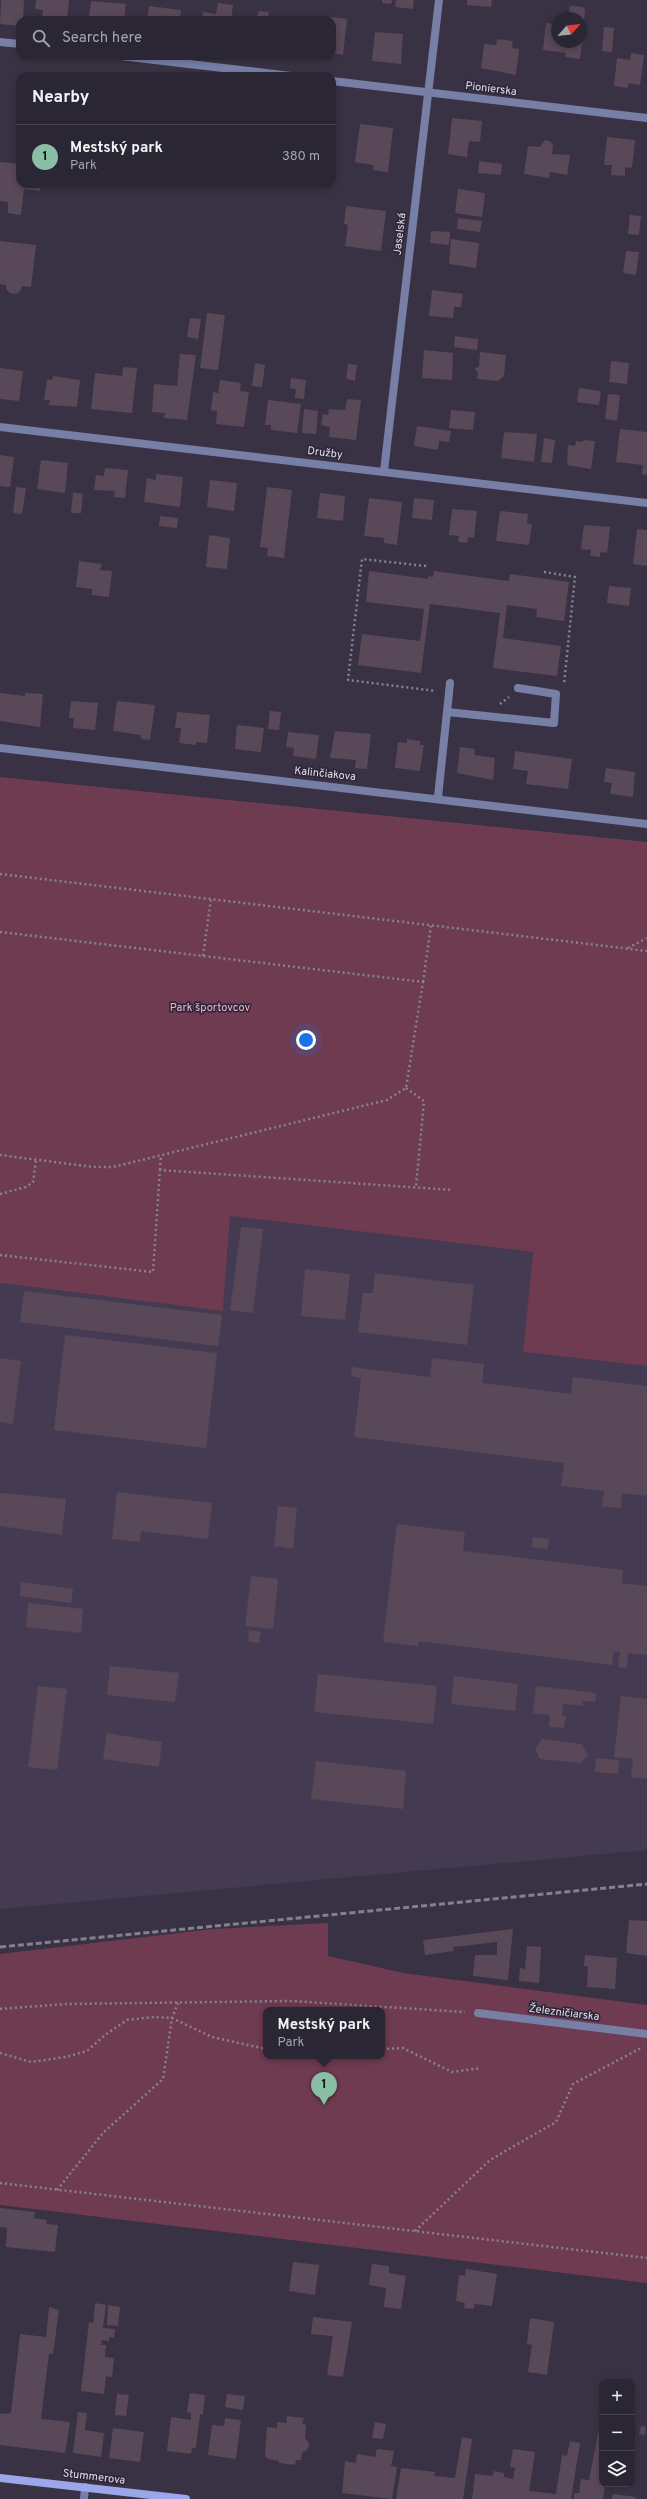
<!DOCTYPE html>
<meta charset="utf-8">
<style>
body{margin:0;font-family:Overpass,sans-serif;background:#37323f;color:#f1f3f6}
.controls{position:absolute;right:12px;bottom:12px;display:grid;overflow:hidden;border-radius:8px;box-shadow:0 2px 6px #0003}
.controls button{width:36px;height:36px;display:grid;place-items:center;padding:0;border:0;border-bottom:1px solid #47434e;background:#2b2633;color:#f1f3f6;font:20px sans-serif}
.compass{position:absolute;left:551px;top:12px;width:36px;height:36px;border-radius:50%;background:#2b2633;box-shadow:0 2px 6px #0003;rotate:63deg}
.you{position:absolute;left:306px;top:1040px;width:14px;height:14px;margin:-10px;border:3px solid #fff;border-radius:50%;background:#1a73e8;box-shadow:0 0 0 6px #1a73e833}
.badge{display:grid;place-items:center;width:26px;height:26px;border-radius:50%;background:#8abfa5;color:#111;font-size:13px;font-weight:700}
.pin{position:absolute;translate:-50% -33px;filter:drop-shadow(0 1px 2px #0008)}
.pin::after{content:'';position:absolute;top:21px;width:14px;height:12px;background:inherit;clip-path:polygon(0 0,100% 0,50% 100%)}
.popup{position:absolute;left:263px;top:2007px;width:122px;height:52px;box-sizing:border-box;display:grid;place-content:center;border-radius:8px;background:#2b2633;filter:drop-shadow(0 1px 3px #0005);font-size:13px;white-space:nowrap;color:#a6a5ac}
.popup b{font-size:15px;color:#f1f3f6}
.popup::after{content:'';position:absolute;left:50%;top:100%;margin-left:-8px;border:8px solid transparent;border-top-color:#2b2633}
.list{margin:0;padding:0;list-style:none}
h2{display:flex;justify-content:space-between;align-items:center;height:52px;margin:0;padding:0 16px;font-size:17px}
h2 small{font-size:13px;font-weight:400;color:#a6a5ac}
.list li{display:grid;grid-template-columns:26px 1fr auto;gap:12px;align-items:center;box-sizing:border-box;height:64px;padding:0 16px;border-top:1px solid #47434e}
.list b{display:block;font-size:15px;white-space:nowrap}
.list p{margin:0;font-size:13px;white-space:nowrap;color:#a6a5ac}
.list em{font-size:13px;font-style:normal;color:#a6a5ac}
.icon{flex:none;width:22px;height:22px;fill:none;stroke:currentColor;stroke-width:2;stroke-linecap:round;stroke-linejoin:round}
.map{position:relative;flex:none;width:647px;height:2499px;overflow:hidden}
.search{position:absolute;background:#2b2633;box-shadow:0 2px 6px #0003;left:16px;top:16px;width:320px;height:44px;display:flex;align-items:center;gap:10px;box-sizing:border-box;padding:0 14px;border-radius:12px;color:#a6a5ac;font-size:15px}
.panel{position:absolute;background:#2b2633;box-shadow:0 2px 6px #0003;left:16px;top:72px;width:320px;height:116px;border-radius:12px}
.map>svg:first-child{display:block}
</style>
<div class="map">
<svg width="647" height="2499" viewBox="0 0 647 2499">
<rect width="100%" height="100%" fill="#393244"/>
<!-- built -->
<path fill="#443b53" d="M230 1216 533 1252 523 1352 647 1366V1850L0 1909V1283L223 1311Z"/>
<!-- green -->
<path fill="#6f3b50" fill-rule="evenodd" d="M0 777 647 842V1366L523 1352 533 1252 230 1216 223 1311 0 1283Z
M328 1923V1956L403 1973 647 2005V2283L0 2205V1954L213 1929ZM266 2010H382V2056H266Z"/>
<!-- building -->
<path fill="#594858" d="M1 0H24L23 20H20V26L0 24Z
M36 0H69L67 20H42L43 10 35 9Z
M382 0H392L391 4 382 3Z
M396 0H414L413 9 395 7Z
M467 0H492L491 7 467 5Z
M91 1 126 4 124 20H97V17L89 16Z
M218 3 233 5 231 20H202L203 12 216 14Z
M149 6 181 10 180 20H147Z
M570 6 583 7 585 10 582 42 581 18H568Z
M259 11 269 12 268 18 276 20H256Z
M330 17 347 19 343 55 332 53Z
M546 23 554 24 553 27H557V42H582L580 59 565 57 566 53 543 50Z
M604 27 614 28 612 52 602 51Z
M375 32 403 34 401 64 372 61Z
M497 39 513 41 512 48 519 49 516 75 481 68 484 44 496 45Z
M631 53 644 55 640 85 628 83V88L614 86 617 58 630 60Z
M332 110H335L333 131H332Z
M452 118 482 121 480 142 469 141 467 157 448 154Z
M360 124 393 128 388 172 373 170V165L355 162Z
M607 137 635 140 632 168 625 167V176L611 175 612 165H604Z
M545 140 550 141 553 145 552 154 570 155 567 175 550 172 549 178 524 174 528 146 540 147Z
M479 161 502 164 501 175 478 173Z
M0 162 20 164V184H40V191L24 189 21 215 8 213V202L0 201Z
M332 166H335L333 180H332Z
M458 189 485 193 482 217 455 213Z
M346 206 386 211 381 251 345 246 348 225 344 224Z
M630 215 641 216 639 235 628 234Z
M458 218 482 221 480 232 457 229Z
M431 231 450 232 449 245 430 243Z
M451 239 479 243 476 268 449 264Z
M0 241 36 245 31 287 22 286 21 290 16 294 10 293 6 289V285L0 284Z
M626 251 639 252 636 275 623 273Z
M432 290 463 294 461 307H454L453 318 429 316Z
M207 313 225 315 218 370 200 368Z
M190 318 201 319 198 339 187 337Z
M455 336 478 339 477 350 454 347Z
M424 350 453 353 452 380 422 378Z
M480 352 506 355 504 376 498 381 477 379 478 373 475 369 479 366Z
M180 354 196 355 187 420 164 418 165 413 152 412 154 384 177 386Z
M611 361 629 363 627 384 609 382Z
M255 363 265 365 262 387 252 386Z
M348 364 357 365 355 381 346 379Z
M123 367 137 368 132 413 91 409 95 373 122 376Z
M0 368 23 371 19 401 0 399Z
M53 376 80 380 77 407 49 405 50 400H44L47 379 52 380Z
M291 378 306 380 304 399 295 398 296 389 290 388Z
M220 380 241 383 240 391 249 392 244 427 216 424 217 411 211 410 213 392 218 393Z
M579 388 601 391 599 405 577 402Z
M608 394 620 395 617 421 605 419Z
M347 399 361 400 356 440 329 437 330 427 321 425 323 414 328 415 329 409 345 410Z
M268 400 301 404 297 433 271 430V425H265Z
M304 409 318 411 316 434 302 433Z
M451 410 475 412 473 430 449 428Z
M417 426 451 431 449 442 439 441 438 450 414 446Z
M620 429 647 432V475L642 474 643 465 616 462Z
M504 432 537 434 534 462 501 458Z
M544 438 555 440 552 463 541 462Z
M583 440 595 441 591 469 567 465 568 445 575 446 576 441 583 442Z
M0 455 14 457 10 487 0 486Z
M41 460 68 463 65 493 37 489Z
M105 468 128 470 125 498 114 497 115 491 94 490 96 475 104 476Z
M156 474 183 477 180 507 144 502 147 478 156 480Z
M210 480 237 483 234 511 207 507Z
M16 487 26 488 22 514 13 513Z
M267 487 292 490 284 558 267 556 268 548 260 547Z
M73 492 83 494 81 513H71Z
M320 493 345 496 343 521 317 518Z
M369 498 402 502 397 545 384 543V538L364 536Z
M414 498 434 500 432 520 412 518Z
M452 509 477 511 474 538 468 537 467 543 458 542 459 536 449 535Z
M500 511 528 514 527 524H532L529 545 496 541Z
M160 516 178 518 177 528 159 526Z
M584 525 610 527 607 553 600 552V557L590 556 591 550 581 549Z
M637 529 647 530V566L633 564Z
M209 535 230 538 227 569 206 567Z
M79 561 102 564 100 570 112 571 109 597 92 595V589L76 587Z
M369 571 428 579V576L433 577 434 571 509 581 510 574 569 582 564 621 536 617 537 609 507 605 503 638 561 646 557 676 493 668 500 613 430 604 421 673 358 665 362 634 420 641 424 609 366 602Z
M609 586 631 588 629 606 607 603Z
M0 693 25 696V693L43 694 40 727 0 721Z
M71 701 98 703 95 730 73 728 74 718H69Z
M117 701 155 705 150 740 141 739V735L113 731Z
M270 711 281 712 279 730 268 729Z
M177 712 210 715 207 743 196 742V745L179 743 181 728H175Z
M237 725 264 728 261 752 235 749Z
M335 731 371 734 367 769 355 768 356 760 330 758Z
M288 732 319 735 316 759 293 756 294 748 286 747Z
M407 739 420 741V745H424L420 771 395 768 398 742 407 743Z
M460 747 475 749 474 755 495 758 493 780 457 773Z
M515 751 572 759 568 789 526 784 528 771 513 769Z
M606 768 635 772 633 797 610 794 612 783 604 782Z
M241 1227 263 1229 253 1313 230 1310Z
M305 1269 350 1274 345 1320 301 1316Z
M375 1273 474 1285 467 1345 358 1332 363 1293H373Z
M24 1291 222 1315 218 1346 20 1322Z
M65 1335 217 1353 206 1448 54 1430Z
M0 1358 21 1361 13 1424 0 1422Z
M432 1358 484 1364 482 1383 571 1394 573 1377 647 1386V1496L622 1493 621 1508 602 1506 604 1491 561 1486 564 1463 354 1437 361 1378 351 1376 352 1367 430 1377Z
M117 1492 212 1503 208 1539 141 1531 140 1542 112 1539Z
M0 1493 66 1499 62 1535 0 1526Z
M278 1506 297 1508 293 1549 274 1546Z
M397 1524 465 1532 463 1551 623 1570 622 1583 647 1586V1655L628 1653 627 1668 618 1667 620 1652 614 1651 612 1665 419 1641 418 1646 383 1642Z
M533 1537 549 1539 548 1549 531 1547Z
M251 1576 278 1579 273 1629 245 1626Z
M21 1582 73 1589 71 1603 20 1596Z
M28 1603 83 1609 81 1633 26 1627Z
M249 1630 261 1632 259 1643 248 1641Z
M110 1666 179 1673 175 1702 107 1695Z
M318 1674 437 1686 433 1724 314 1712Z
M454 1676 518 1684 515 1711 451 1704Z
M38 1686 67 1689 57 1770 28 1767Z
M536 1686 596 1693 595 1702 583 1701V1706L563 1704 562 1716H566L564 1728 549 1727 550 1715 533 1713Z
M621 1696 647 1699V1779L631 1777 633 1759 614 1757Z
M107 1733 162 1742 159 1767 103 1759Z
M542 1739 582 1744 588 1755 580 1763 540 1759 535 1749Z
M596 1758 619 1760 618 1774 595 1772Z
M316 1761 406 1771 403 1809 311 1799Z
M629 1920 647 1921V1956L626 1953Z
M513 1929 508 1980 473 1976 475 1955H497V1942L453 1947 454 1951 425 1955 423 1940Z
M527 1946 541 1947 539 1983 519 1981 520 1968 525 1969Z
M585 1955 617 1958 615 1989 587 1987 588 1967 584 1966Z
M0 2208 35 2212 34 2218 47 2220 46 2224 58 2225 55 2252 6 2247 7 2228 0 2227Z
M293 2262 319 2265 315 2295 289 2291Z
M372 2264 389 2266V2273L406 2276 401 2309 384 2307 386 2288 369 2285Z
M466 2269 497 2274 492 2306 475 2304 473 2309 464 2308 465 2303 456 2301 459 2275 465 2276Z
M95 2303 106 2305 103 2328 115 2329 114 2338 109 2337V2341L102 2340 101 2345H106L105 2357 114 2358 112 2377 106 2376 104 2394 81 2391 89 2322 93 2323Z
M108 2305 120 2307 118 2326 107 2325Z
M49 2307 59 2310 53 2354 49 2353 41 2419 70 2422 65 2453 0 2445V2414L11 2413 20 2334 46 2337Z
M313 2317 352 2322 343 2377 327 2375 333 2336 311 2334Z
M530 2318 554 2322 547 2375 528 2372 532 2345 527 2344Z
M190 2393 205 2395 203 2414H200L196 2448H192L191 2454 167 2451 171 2417 191 2420V2413L187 2412Z
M117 2394 129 2395 126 2416 115 2415Z
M227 2394 245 2396 243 2410 225 2407Z
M78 2412 87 2413 85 2430 104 2433 101 2457 73 2453Z
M287 2416 304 2418 302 2424 306 2425 305 2438 309 2443 308 2449 302 2453 301 2460H296L295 2465 279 2463V2461L268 2459 265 2456 267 2427 277 2428V2422L286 2423Z
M225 2418 241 2420 236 2459 208 2455 212 2425 224 2426Z
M375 2422 386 2424 383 2439 372 2438Z
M641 2426 646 2427 645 2435 639 2434Z
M113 2428 144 2432 140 2462 109 2458Z
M599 2429H602V2484H605L603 2499H574V2493H579L581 2479 589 2480Z
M462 2437 472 2439 463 2499H396L401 2468 435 2472 434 2476 455 2478Z
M570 2441 580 2443 571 2499H472L475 2474 493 2476 494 2471 504 2473V2477L513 2479 515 2468 510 2467 513 2449 535 2452 529 2491 556 2494 562 2455 567 2456Z
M377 2449 394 2451 391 2466 397 2467 392 2499 342 2493 345 2461 356 2463 357 2454 375 2457Z
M613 2494 636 2497 635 2499H612Z"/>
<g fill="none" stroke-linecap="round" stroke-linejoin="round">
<!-- path -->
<path stroke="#878291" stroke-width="2.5" stroke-dasharray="2 3" stroke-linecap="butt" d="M426 566 362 559 348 680 436 691
M544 572 575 577 564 684
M500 704 509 697
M0 874 647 951
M0 932 423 982 406 1088 387 1100 113 1167H93L0 1155
M628 948 647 938
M203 956 211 899
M423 982 431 925
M406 1088 424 1101 416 1187
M160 1170 161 1155
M0 1194 26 1187 33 1182 36 1160
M0 1255 153 1272 160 1170 453 1190
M0 2009 65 2004 291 2001 465 2012
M382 2049 403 2048 452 2072 481 2068
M0 2053 31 2062 66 2057 87 2051 105 2035 127 2020 153 2017 172 2018 212 2037 266 2049
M312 2056H332
M0 2183 647 2258
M57 2190 103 2133 163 2079 172 2018 178 2003
M415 2231 490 2160 556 2122 573 2084 643 2047"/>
<!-- lane -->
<path stroke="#777fa7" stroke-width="8" d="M447 712 450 683
M438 797 447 712 554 723 556 694 518 688"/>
<!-- street -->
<path stroke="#777fa7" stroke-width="8" d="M0 42 20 44
M121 56 291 76
M332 81 647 118
M0 427 647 503
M384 471 439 0
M0 748 647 824
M478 2013 647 2034
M84 2499 85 2487"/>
<!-- secondary -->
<path stroke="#9ba7e8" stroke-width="8" d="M0 2478 186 2499"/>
<!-- rail -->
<path stroke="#85808f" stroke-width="3" stroke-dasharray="6 3" stroke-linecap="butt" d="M0 1947 647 1884"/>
</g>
<g text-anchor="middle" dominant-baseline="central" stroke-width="3.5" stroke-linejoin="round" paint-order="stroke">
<!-- street labels -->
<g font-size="11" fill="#e1dde9" stroke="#2f283a">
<text transform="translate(491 89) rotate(7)">Pionierska</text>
<text transform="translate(400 234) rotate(-83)">Jaselská</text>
<text transform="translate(325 453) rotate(7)">Družby</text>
<text transform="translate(325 774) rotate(6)">Kalinčiakova</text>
<text transform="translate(564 2013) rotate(7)">Železničiarska</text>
<text transform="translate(94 2477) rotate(7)">Stummerova</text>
</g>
<!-- park labels -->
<g font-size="11" fill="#f8b2cc" stroke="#2f283a">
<text x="210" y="1008">Park športovcov</text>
</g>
</g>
</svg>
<div class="controls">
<button>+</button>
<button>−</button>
<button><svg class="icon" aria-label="layers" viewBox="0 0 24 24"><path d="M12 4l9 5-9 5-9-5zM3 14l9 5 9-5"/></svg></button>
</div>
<svg class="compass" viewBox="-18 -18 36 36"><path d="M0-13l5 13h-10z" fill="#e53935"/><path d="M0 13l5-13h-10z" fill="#a6a5ac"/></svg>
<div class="you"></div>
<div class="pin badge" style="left:324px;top:2105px">1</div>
<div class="popup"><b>Mestský park</b>Park</div>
<div class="search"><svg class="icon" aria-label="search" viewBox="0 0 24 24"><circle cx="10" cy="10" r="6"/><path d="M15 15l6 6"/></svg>Search here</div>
<section class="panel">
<h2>Nearby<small></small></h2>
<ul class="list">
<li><span class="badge">1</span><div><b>Mestský park</b><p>Park</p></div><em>380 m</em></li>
</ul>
</section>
</div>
